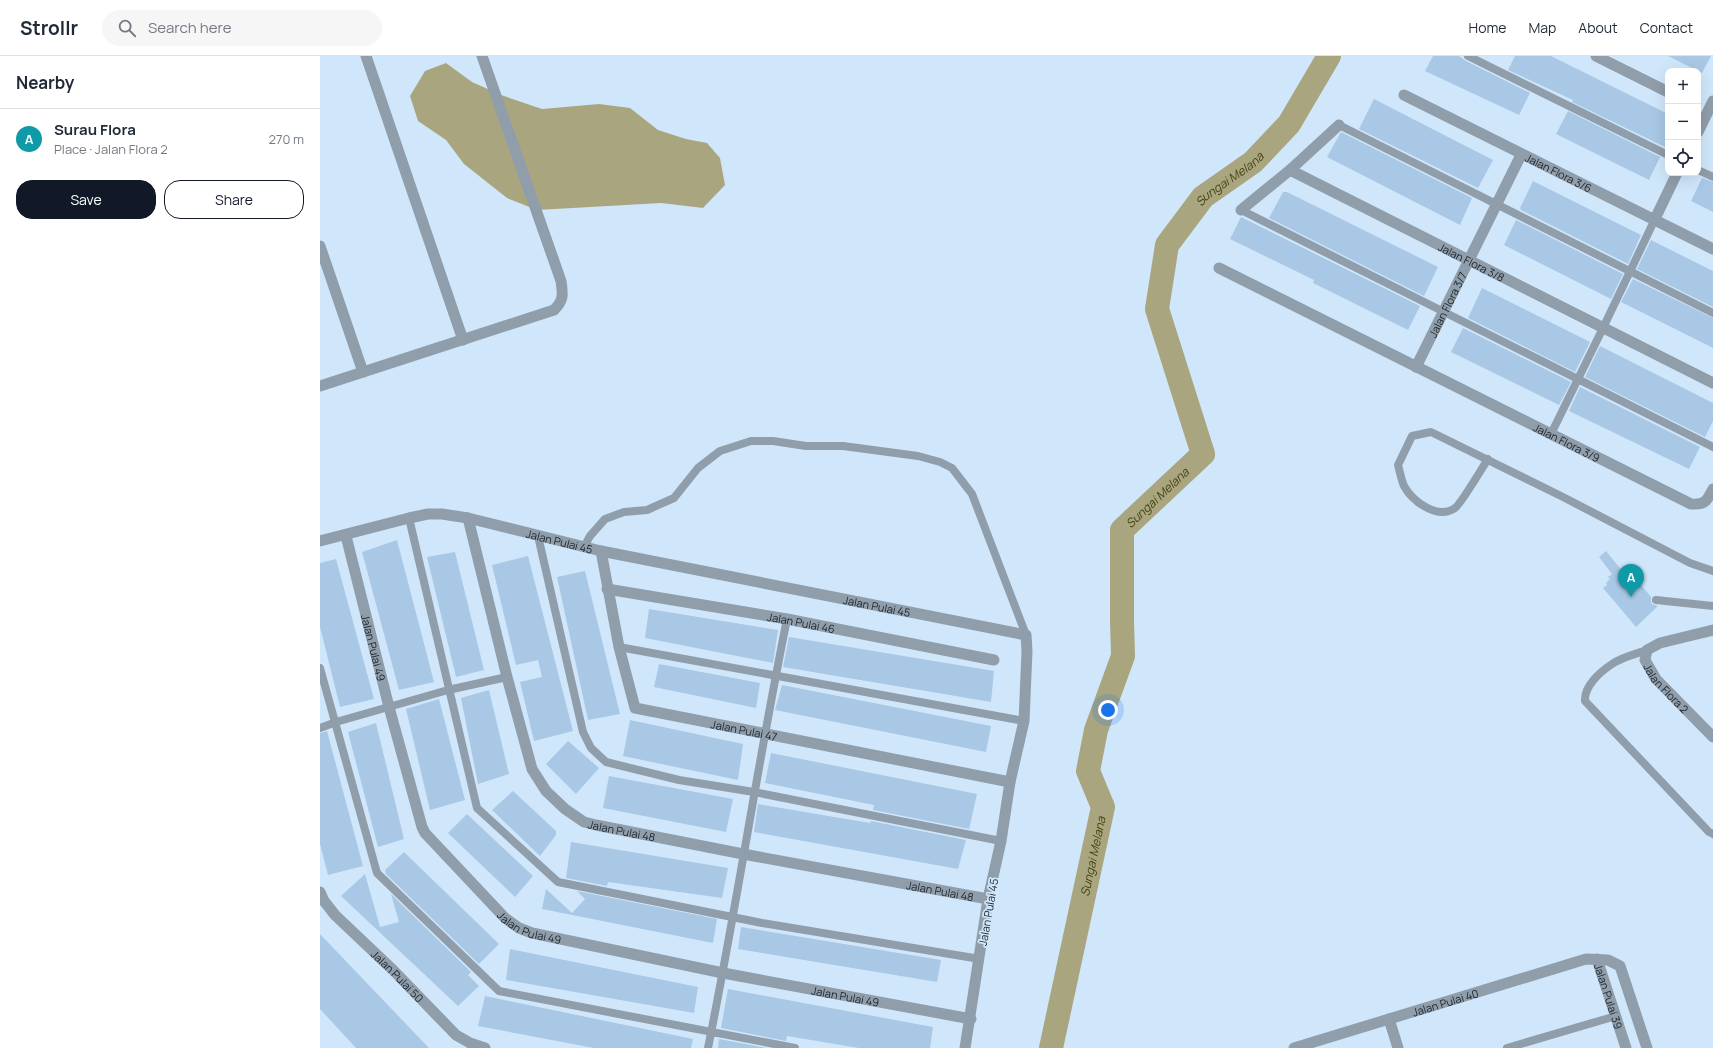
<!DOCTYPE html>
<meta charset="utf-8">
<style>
body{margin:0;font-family:Manrope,sans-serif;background:#f6f6f7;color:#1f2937}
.controls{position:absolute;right:12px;top:12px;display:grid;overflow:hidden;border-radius:8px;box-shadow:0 4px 16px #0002}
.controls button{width:36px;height:36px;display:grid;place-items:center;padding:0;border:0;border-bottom:1px solid #e0e1e3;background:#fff;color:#1f2937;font:20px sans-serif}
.you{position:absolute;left:788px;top:654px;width:14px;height:14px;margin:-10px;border:3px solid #fff;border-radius:50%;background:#1a73e8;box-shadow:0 0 0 6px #1a73e833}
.badge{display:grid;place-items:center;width:26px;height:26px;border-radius:50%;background:#111827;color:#fff;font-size:13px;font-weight:700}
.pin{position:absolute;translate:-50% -33px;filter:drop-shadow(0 1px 2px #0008)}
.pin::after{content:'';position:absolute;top:21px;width:14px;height:12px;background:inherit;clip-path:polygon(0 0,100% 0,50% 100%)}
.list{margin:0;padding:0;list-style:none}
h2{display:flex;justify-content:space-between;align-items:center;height:52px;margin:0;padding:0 16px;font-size:17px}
h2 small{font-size:13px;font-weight:400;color:#747a83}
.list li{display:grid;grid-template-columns:26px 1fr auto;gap:12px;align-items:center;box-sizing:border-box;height:60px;padding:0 16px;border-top:1px solid #e0e1e3}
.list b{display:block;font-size:15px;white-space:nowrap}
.list p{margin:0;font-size:13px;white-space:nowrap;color:#747a83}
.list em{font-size:13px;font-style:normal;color:#747a83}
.actions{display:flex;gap:8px;padding:12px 16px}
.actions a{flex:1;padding:9px 0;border:1px solid #111827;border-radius:16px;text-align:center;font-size:14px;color:#111827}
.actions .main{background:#111827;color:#fff}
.icon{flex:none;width:22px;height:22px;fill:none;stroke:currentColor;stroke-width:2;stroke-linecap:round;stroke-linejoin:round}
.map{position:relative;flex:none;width:1393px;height:992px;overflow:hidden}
header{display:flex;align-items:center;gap:24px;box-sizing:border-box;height:56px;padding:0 20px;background:#fff;border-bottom:1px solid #e0e1e3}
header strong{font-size:19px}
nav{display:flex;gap:22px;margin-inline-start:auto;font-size:14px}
.search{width:280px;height:36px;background:#f6f6f7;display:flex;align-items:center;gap:10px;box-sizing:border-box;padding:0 14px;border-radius:22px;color:#747a83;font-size:15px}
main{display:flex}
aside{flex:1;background:#fff}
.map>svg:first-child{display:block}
</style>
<header>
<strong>Strollr</strong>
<div class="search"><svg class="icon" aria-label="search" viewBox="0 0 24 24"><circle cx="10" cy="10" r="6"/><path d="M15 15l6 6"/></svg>Search here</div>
<nav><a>Home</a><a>Map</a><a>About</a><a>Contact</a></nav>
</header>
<main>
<aside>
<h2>Nearby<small></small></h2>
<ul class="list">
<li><span class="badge" style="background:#0f9aa8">A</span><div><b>Surau Flora</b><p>Place · Jalan Flora 2</p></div><em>270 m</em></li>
</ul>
<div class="actions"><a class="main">Save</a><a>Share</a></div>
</aside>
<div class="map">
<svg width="1393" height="992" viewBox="0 0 1393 992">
<rect width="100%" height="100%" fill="#d0e7fb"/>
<!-- water -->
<path fill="#a9a67f" d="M126 7 152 26 181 39 222 53 279 48 310 52 338 74 366 83 387 87 400 102 405 129 383 152 341 147 217 154 187 142 144 108 126 84 98 65 90 40 105 15Z"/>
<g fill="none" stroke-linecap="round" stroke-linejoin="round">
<!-- river -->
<path stroke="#a9a67f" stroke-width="24" id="s1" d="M731 992 783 751 768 715 776 674 803 600 802 565V474L883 398 837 253 847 189 883 141 933 106 969 68 1009 0"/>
</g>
<!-- building -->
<path fill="#a8c8e5" d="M1113 0H1139L1146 5 1210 37 1199 59 1105 15Z
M1195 0H1231L1348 58V85L1345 91 1252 46 1253 44 1188 14Z
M1348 0H1391L1382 17Z
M1054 43 1173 104 1158 132 1039 73Z
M1248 55 1340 101 1329 124 1236 78Z
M1021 76 1152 142 1140 169 1007 101Z
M1382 122 1393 126V156L1371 145Z
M1213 125 1321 179 1308 208 1201 154 1200 152Z
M963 136H967L1118 211 1104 240 949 162Z
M921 161 1100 250 1088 274 993 227 994 224 910 183Z
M1196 164 1303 218 1291 243 1184 189Z
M1331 184 1393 215V251L1317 213Z
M1313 223 1393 262V292L1301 246Z
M1162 232 1270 286 1255 316 1148 262Z
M1143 272 1251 326 1239 349 1131 296Z
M1280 290 1393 347V365L1385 381 1265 321Z
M1260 331 1380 391 1369 413 1249 355Z
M77 484 114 626 79 634 42 496Z
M1286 495 1303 516 1308 513 1331 541V546L1332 548 1338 550 1316 571 1283 532 1287 529 1286 527 1290 523 1288 521 1292 518 1279 501Z
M135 496 164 614 136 621 107 501Z
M208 500 253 675 214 685 200 626 222 621 218 604 196 609 172 509Z
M16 503 54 643 20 651 0 571V507Z
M265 515 300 658 268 664 237 521Z
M329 553 458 574 453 607 325 582Z
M469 581 674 615 671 646 463 611Z
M339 608 440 627 436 652 334 631Z
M462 629 671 670 666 696 455 654Z
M169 634 189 718 158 728 141 642Z
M119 643 145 744 110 754 86 653Z
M310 664 423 688 418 724 303 700Z
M56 667 84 783 58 791 28 676Z
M7 675 43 810 8 819 0 788V677Z
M248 685 279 712 256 738 226 708Z
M451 697 657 738 650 769 649 773 553 754 554 749 445 727Z
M289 720 413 743 406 776 283 752Z
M193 735 236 775V779L220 800 172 754Z
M438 748 550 767 551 765 646 784 638 813 434 776Z
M147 758 213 820 195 841 128 777Z
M251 786 408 812 402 842 288 826 287 830 246 822Z
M84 796 179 888 159 908 66 818 65 814Z
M45 818 60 871 79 866 71 838 151 916 148 919 159 930 138 950 21 840Z
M226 833 252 857 265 843 257 835 397 863 393 887 222 853Z
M421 871 621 904 617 926 418 893Z
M0 878 109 992H36L0 953Z
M190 893 378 931 374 957 186 924Z
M408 933 613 971 610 992H539L467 980 466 985 401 972Z
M165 940 373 983 371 992H274L158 970Z
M399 983 446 992H398Z"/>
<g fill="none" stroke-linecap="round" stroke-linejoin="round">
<!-- service -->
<path stroke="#909eab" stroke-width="8" d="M1148 0 1348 99
M1019 69 1393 257
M1378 114 1393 121
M921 154 1393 391
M1231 378 1283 272 1335 163
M1168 403C1162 412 1141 448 1135 452 1118 464 1093 446 1084 430 1081 423 1080 416 1078 409L1092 380 1111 376 1243 441 1370 507 1393 515
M89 462 157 752 238 826 442 867 660 903
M218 480 263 676 271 692 286 706 359 724 434 736 681 785
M264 491 270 480 285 463 304 456 327 454 354 442 378 412 400 395 431 385H453L486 390H523L598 400 620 406 632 412 652 438 706 579
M1336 544 1393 550
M299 591 704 665
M1327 594C1316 598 1302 601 1292 608 1280 616 1264 630 1265 645L1389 776 1393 778
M0 612 57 817 179 935 475 992
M0 672 16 666 128 634 187 621
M388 992C417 849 438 705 467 563
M1187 992 1296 960"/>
<!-- minor -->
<g stroke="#909eab" stroke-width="11">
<path d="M46 0 143 284"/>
<path d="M1276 0 1348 36"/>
<path id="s2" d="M1084 39 1393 193"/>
<path id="s3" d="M1019 69 970 114 1393 327"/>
<path d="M1378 76 1393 45"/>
<path d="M921 154 970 114"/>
<path d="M1335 163 1357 117"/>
<path d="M0 190 43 316"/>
<path id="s4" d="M899 212 1371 448C1385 449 1387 445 1393 433"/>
<path id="s5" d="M1096 311 1201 99"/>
<path d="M0 330 234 254C244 244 243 239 241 225L162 0"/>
<path id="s6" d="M148 462 187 621 212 713 226 735 245 753 264 766 276 769 423 798 668 843"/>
<path id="s7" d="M26 480 69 651 102 771 105 777 185 862 199 872 212 877 403 917 651 963"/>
<path id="s8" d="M0 485 89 462 108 458H122L148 462 281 495 706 579 707 595 704 665 690 726 681 785 668 843 645 992"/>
<path id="s9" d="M281 495 299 591 315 652 690 726"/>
<path id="s10" d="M287 533 467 563 674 604"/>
<path id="s11" d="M1393 574 1340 587 1327 594 1325 604 1336 623 1393 681"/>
<path id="s12" d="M0 836 4 845 15 859 73 914 136 979 150 987 165 992"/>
<path id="s13" d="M1277 903 1306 992"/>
<path d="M1069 963 1078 992"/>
<path id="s14" d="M974 992 1266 903 1288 904 1300 910 1327 992"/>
</g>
</g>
<g text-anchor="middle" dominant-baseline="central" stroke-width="3.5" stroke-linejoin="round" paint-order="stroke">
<!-- street labels -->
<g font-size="11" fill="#1c242c" stroke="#d0e7fb">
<text stroke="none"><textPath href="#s2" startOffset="173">Jalan Flora 3/6</textPath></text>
<text stroke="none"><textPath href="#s3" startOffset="270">Jalan Flora 3/8</textPath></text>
<text stroke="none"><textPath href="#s5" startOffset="70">Jalan Flora 3/7</textPath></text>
<text stroke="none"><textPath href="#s4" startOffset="389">Jalan Flora 3/9</textPath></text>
<text stroke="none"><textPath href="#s8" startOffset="246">Jalan Pulai 45</textPath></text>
<text stroke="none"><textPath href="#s8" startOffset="570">Jalan Pulai 45</textPath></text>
<text stroke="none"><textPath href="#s10" startOffset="197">Jalan Pulai 46</textPath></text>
<text stroke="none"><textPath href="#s7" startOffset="115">Jalan Pulai 49</textPath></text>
<text stroke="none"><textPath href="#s11" startOffset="115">Jalan Flora 2</textPath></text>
<text stroke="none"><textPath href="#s9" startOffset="272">Jalan Pulai 47</textPath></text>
<text stroke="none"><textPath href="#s6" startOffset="373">Jalan Pulai 48</textPath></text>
<text stroke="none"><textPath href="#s6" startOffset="697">Jalan Pulai 48</textPath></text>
<text transform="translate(668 856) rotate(-80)">Jalan Pulai 45</text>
<text stroke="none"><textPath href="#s7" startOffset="451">Jalan Pulai 49</textPath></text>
<text stroke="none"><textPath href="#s12" startOffset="115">Jalan Pulai 50</textPath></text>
<text stroke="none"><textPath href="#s7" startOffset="775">Jalan Pulai 49</textPath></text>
<text stroke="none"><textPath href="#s13" startOffset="39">Jalan Pulai 39</textPath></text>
<text stroke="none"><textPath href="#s14" startOffset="158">Jalan Pulai 40</textPath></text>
</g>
<!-- water labels -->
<g font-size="12" font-style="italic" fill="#464312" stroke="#d0e7fb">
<text stroke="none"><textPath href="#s1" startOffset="952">Sungai Melana</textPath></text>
<text stroke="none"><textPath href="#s1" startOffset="580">Sungai Melana</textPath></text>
<text stroke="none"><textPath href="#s1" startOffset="196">Sungai Melana</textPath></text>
</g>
</g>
</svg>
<div class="controls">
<button>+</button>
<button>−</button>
<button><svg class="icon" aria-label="locate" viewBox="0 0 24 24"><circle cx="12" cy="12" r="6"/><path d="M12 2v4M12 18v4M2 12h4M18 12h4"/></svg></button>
</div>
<div class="you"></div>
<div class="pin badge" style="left:1311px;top:541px;background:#0f9aa8">A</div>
</div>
</main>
